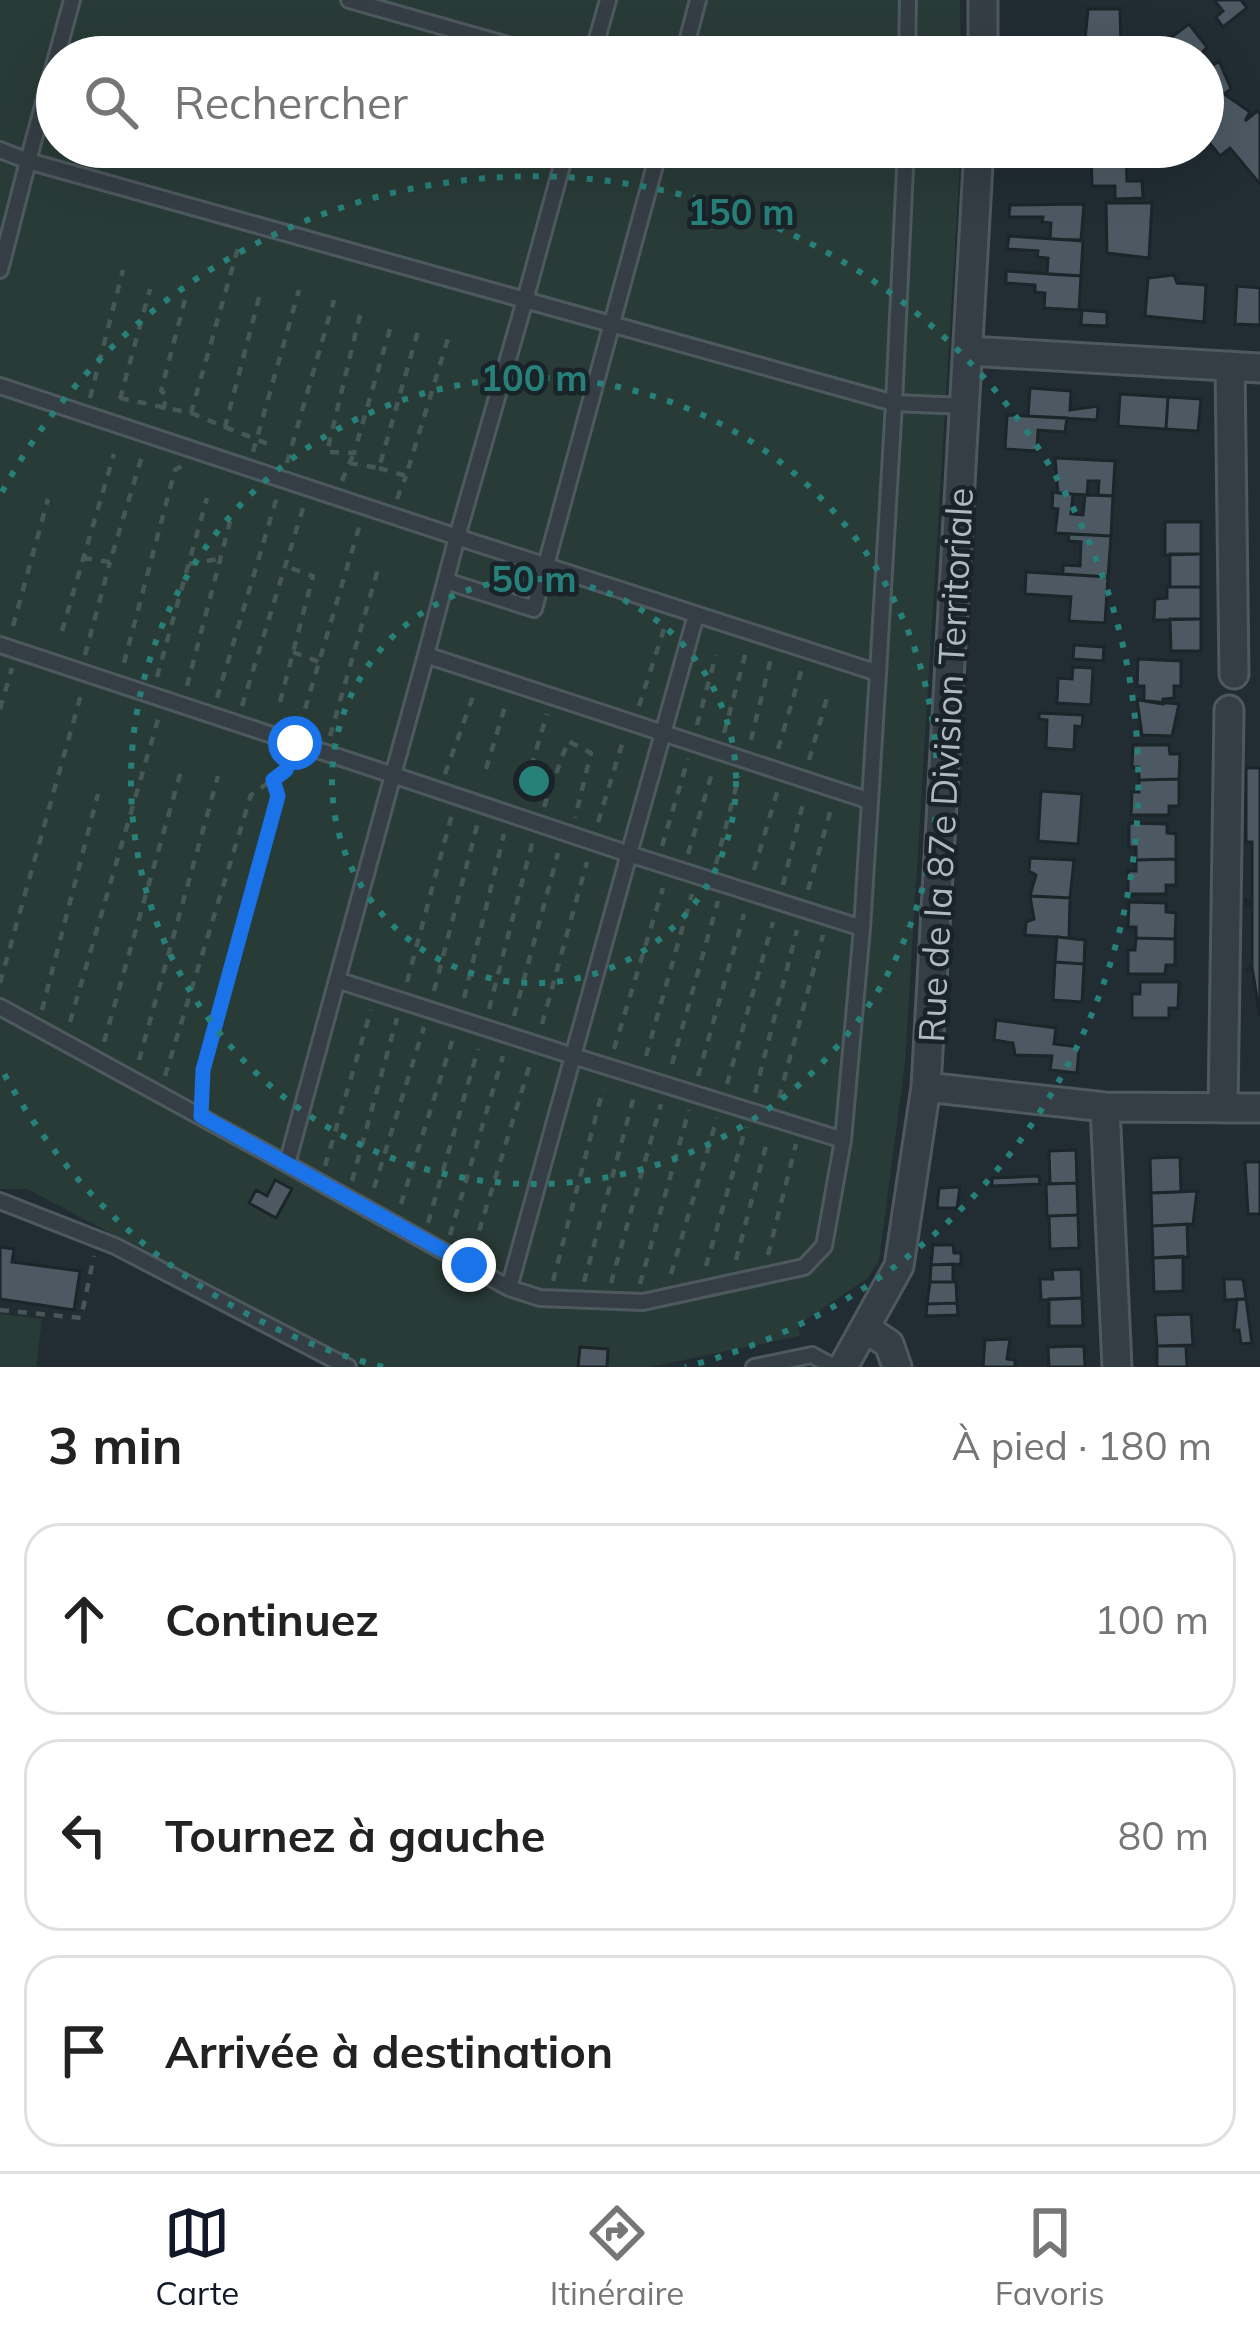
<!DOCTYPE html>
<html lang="fr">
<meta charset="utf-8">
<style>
body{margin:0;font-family:Mulish,sans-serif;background:#f2f2f2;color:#222}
.stop{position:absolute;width:36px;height:36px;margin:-27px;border:9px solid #1a73e8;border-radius:50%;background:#fff}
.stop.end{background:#1a73e8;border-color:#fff;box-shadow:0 3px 12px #0008}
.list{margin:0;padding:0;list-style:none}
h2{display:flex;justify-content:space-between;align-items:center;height:156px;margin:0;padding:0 48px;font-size:51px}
h2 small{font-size:39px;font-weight:400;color:#767676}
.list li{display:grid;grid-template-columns:78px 1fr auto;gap:36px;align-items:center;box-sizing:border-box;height:192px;margin:0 24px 24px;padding:0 24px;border:3px solid #e0e0e0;border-radius:36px}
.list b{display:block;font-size:45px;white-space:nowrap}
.list em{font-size:39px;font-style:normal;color:#767676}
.icon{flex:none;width:66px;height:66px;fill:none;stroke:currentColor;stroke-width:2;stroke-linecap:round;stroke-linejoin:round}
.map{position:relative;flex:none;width:1260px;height:1367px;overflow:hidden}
.search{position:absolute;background:#fff;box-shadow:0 12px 48px #0002;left:36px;right:36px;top:36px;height:132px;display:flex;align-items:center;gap:30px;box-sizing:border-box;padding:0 42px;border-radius:66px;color:#767676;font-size:45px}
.sheet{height:804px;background:#fff}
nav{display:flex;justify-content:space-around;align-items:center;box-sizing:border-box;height:168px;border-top:3px solid #e0e0e0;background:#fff;font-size:33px;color:#767676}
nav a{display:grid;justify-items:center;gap:6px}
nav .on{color:#111827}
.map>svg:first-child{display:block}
</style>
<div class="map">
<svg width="1260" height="1367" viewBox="0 0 1260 1367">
<rect width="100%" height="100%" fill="#212c33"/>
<!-- green -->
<path fill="#293b37" d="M0 0H960L961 57H57V147H961L905 1063 879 1260 868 1278 798 1325 800 1336 649 1367H365L27 1189H0Z
M0 1314 42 1319 36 1367H0Z"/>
<!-- building -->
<path fill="#4c5962" stroke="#1b252a" stroke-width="3" d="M1214 0H1241L1247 8 1223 27 1216 17 1223 11Z
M1088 9H1120L1121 49 1084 50Z
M1189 24 1207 47 1199 57H1170L1165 42Z
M1219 61 1231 89 1224 94 1250 112 1245 121 1257 111 1260 114V184L1230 148 1220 156 1203 135V63L1208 69Z
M1126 150 1127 181H1142L1143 198 1115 199V186H1092L1091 152Z
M1106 203H1152L1149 258 1107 253Z
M1084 204 1081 240 1050 239 1051 223 1042 222 1043 217H1009L1010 205Z
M1009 236 1083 241 1081 276 1047 274 1048 258 1037 257 1038 251 1007 249Z
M1006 271 1081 276 1079 310 1044 308 1045 293 1035 292V285L1006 283Z
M1174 275 1177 283 1206 285 1204 322 1145 316 1148 278Z
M1237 286 1260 288V325L1235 324Z
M1082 310 1107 312V326L1081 325Z
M1030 388 1071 391 1070 410 1098 406 1097 420 1028 416Z
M1120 394 1168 397 1166 429 1118 426Z
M1168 397 1201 399 1198 431 1166 429Z
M1007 415 1067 418 1065 432 1038 430 1037 451 1005 449Z
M1055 458 1115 461 1113 496 1098 495 1099 481H1088L1087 495 1058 493Z
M1053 492 1073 494 1071 514 1083 515 1085 495 1113 496 1111 536 1055 533 1058 509 1052 508Z
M1165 522H1201V554L1165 555Z
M1069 534 1111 536 1108 577 1063 574V565L1080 566 1081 542 1068 541Z
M1170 554H1201V587H1170Z
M1026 572 1108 577 1105 623 1069 621 1071 597 1025 594Z
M1167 587H1201V619L1154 620 1155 599 1167 598Z
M1170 619H1201V651H1171Z
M1074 645 1104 647 1103 661 1073 659Z
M1138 659 1181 661V686H1174V698L1163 699V704L1144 701V686H1137Z
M1073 667 1093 668 1091 705 1057 703 1058 678 1072 679Z
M1137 700 1179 704 1172 736 1142 735Z
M1039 713 1083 715 1082 727 1075 726 1074 750 1046 748 1047 720 1039 719Z
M1133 745H1169L1170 754H1180L1179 779 1139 780V767H1132Z
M1246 768H1260V1016L1252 967 1245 971 1252 966V904L1246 905V900L1252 904V842H1246Z
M1179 779V806H1169V815H1131L1132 792H1139V780Z
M1041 791 1082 794 1078 844 1038 841Z
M1129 823 1167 824V833L1176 834V859L1136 860V847H1129Z
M1030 858 1074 860 1070 898 1030 896 1036 875 1029 871Z
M1176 859V885H1166V894H1128V871H1136V860Z
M1030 896 1070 898 1069 938 1025 935 1026 922 1034 919Z
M1129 902 1166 903V912L1176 913 1175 939 1136 938V927H1128Z
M1057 937 1085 940 1084 964 1055 962Z
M1136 938 1175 939V965H1166L1165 974H1128V950H1135Z
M1055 962 1084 964 1082 1002 1053 1000Z
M1140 982H1179L1178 1008H1169V1018H1132V994H1140Z
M996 1020 1056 1028 1054 1044 1079 1047 1077 1073 1050 1070 1052 1056 1015 1055 1013 1043 994 1040Z
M1076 1150 1077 1183 1050 1184 1049 1151Z
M1180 1157 1181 1192 1151 1193 1150 1158Z
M1245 1162H1260V1214H1248Z
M1039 1176 1040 1184 992 1186V1178Z
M275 1180 292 1189 276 1218 249 1203 256 1190 267 1196Z
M1077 1183 1078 1215 1047 1216 1046 1184Z
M960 1187 957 1208H937L939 1188Z
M1197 1191 1193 1224 1152 1226 1151 1193Z
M1078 1215 1079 1248 1050 1249 1049 1216Z
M1187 1224 1188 1257 1153 1258 1152 1226Z
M933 1245H953L954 1253H961V1264L931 1265Z
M0 1247 14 1249 12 1262 80 1271 74 1310 0 1299Z
M1183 1256V1291L1154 1292 1153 1258Z
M953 1264V1282H930L931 1265Z
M1081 1269 1082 1298 1041 1300 1040 1279H1053L1052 1270Z
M1224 1279H1243L1246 1299 1225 1300Z
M930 1282H956L957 1303 927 1304Z
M1082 1298 1083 1326H1049V1299Z
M1237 1299H1246L1252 1343 1241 1344 1239 1330H1234Z
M957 1303 958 1315 926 1316 927 1304Z
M1191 1314 1193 1345 1157 1346 1155 1315Z
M1010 1339 1007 1359 1015 1360V1367H983L985 1340Z
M1084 1346 1085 1367H1049L1048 1347Z
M1157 1346H1186L1187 1367H1157Z
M580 1347 608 1349 607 1367H578Z"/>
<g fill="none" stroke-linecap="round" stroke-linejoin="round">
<defs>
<path id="lane" d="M349 0 550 57
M592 57 608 0
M683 57 698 0
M907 57 908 0
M906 147 894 403 965 406
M0 150 28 161 72 0
M0 270 28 161 525 300 567 147
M525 300 894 403 878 673 457 537Z
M0 386 457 537 426 655 663 733 696 615
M446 581 534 609 660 147
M0 645 393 775 337 980 573 1056 629 854 862 928 870 801
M426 655 393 775 629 854 663 733 870 801 878 673
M0 1007 287 1164 337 980
M287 1164 509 1288 573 1056 843 1140 862 928
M0 1201 115 1246 348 1367
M509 1288 540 1298 643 1302 804 1267 824 1246 843 1140
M754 1367 812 1355 834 1367"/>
<path id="street" d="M983 57V0
M969 351 1260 368
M1230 366 1234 674
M926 1087 1105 1107 1260 1108
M1105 1107 1117 1367
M1223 1108 1229 710
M865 1328 889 1344 897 1367
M843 1367 899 1266 926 1087 979 147"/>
</defs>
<!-- lane casing -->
<use href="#lane" stroke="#4e595f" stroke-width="20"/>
<!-- street casing -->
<use href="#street" stroke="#4e595f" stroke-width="33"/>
<!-- path -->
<path stroke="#465856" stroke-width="4.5" stroke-dasharray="9 9" stroke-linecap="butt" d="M360 315 327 452 354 453 392 322
M90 398 123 270
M120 398 191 413 240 241
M120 399 150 289
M163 410 167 395 161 391 187 292
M191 413 225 427 261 290
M225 427 273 446
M253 452 299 290
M287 463 334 300
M349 463 379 468 418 331
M379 468 406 476 450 332
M342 481 354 453
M397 499 406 476
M83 558 110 562 142 456
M189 564 218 559
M13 626 48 499
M62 631 114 454
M293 652 319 662
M85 655 110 562
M124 663 175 470 183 465
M157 677 207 498
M187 686 231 518
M217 698 277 497
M280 702 313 576 285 566
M242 706 304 505
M639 706 665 626
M0 709 12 668
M697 725 716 655
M300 726 360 524
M724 733 746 652
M330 736 378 569
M751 740 771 658
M778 749 802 668
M809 760 829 691
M486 769 507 700
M445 774 475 691
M526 784 547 714
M544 807 568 741 591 753 575 818
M598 822 623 741
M662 846 688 759
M688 854 712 773
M716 864 739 776
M754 870 778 789
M783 885 803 803
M808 890 831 809
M407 982 452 814
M0 983 82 691
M434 991 478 822
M464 998 504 834
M489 1009 533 840
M42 1010 98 794
M514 1016 558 853
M70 1022 159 716
M542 1024 587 862
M104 1042 181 771
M614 1049 663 888
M646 1056 692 894
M139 1060 218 776
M672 1064 718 901
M165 1076 251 795 286 770 290 759
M698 1076 744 914
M727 1084 773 922
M202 1093 203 1070 278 796 273 780
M755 1093 797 930
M779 1098 823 935
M325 1166 371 1010
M352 1181 397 1018
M374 1188 424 1027
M401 1204 453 1038
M428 1223 478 1049
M450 1235 503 1056
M474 1248 530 1064
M768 1255 796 1144
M736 1260 768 1138
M706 1266 746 1127
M671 1274 717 1118
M553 1281 603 1089
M584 1282 634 1096
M611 1283 661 1104
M640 1284 689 1110
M0 1310 81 1318 94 1256"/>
<!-- lane -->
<use href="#lane" stroke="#343e44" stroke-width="14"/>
<!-- street -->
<use href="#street" stroke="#343e44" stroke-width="27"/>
</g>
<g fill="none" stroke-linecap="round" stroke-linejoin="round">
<!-- route -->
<path stroke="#1a73e8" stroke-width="15" d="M295 743 286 770 273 780 278 796 203 1070 201 1116 469 1265"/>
</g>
<!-- distance rings -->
<g fill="none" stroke="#27807a" stroke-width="6" stroke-dasharray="6 12">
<circle cx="534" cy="781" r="202"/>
<circle cx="534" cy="781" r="403"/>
<path d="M383 1367A605 605 0 0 1 2 1070M2 492A605 605 0 1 1 685 1367"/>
</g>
<g text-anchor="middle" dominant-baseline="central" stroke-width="9" stroke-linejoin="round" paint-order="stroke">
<!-- street labels -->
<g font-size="36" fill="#aeb9c1" stroke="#192328">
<text transform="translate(945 765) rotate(-87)">Rue de la 87e Division Territoriale</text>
</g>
</g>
<circle cx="534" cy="781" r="18" fill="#27807a" stroke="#192328" stroke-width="6"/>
<g font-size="36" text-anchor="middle" font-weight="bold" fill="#27807a" stroke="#192328" stroke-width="9" stroke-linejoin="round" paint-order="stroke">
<text x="741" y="225">150 m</text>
<text x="534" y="391">100 m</text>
<text x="534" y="592">50 m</text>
</g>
</svg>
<div class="stop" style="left:295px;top:743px"></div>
<div class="stop end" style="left:469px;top:1265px"></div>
<div class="search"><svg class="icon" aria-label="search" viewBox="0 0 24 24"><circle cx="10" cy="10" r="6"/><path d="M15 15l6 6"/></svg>Rechercher</div>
</div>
<section class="sheet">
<h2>3 min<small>À pied · 180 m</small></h2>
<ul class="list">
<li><svg class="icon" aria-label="ahead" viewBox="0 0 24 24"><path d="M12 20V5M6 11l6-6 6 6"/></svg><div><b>Continuez</b></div><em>100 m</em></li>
<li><svg class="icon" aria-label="left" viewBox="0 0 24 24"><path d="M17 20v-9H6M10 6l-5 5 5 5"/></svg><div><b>Tournez à gauche</b></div><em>80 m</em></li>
<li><svg class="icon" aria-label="arrive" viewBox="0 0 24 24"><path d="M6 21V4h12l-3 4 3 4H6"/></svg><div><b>Arrivée à destination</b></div></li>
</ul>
</section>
<nav>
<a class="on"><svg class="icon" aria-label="map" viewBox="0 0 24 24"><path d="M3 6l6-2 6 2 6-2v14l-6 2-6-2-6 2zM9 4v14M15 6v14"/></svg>Carte</a>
<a><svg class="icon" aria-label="directions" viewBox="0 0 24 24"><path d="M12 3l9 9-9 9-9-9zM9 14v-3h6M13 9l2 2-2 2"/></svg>Itinéraire</a>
<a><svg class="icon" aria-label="saved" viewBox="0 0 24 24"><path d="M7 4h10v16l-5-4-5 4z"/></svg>Favoris</a>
</nav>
